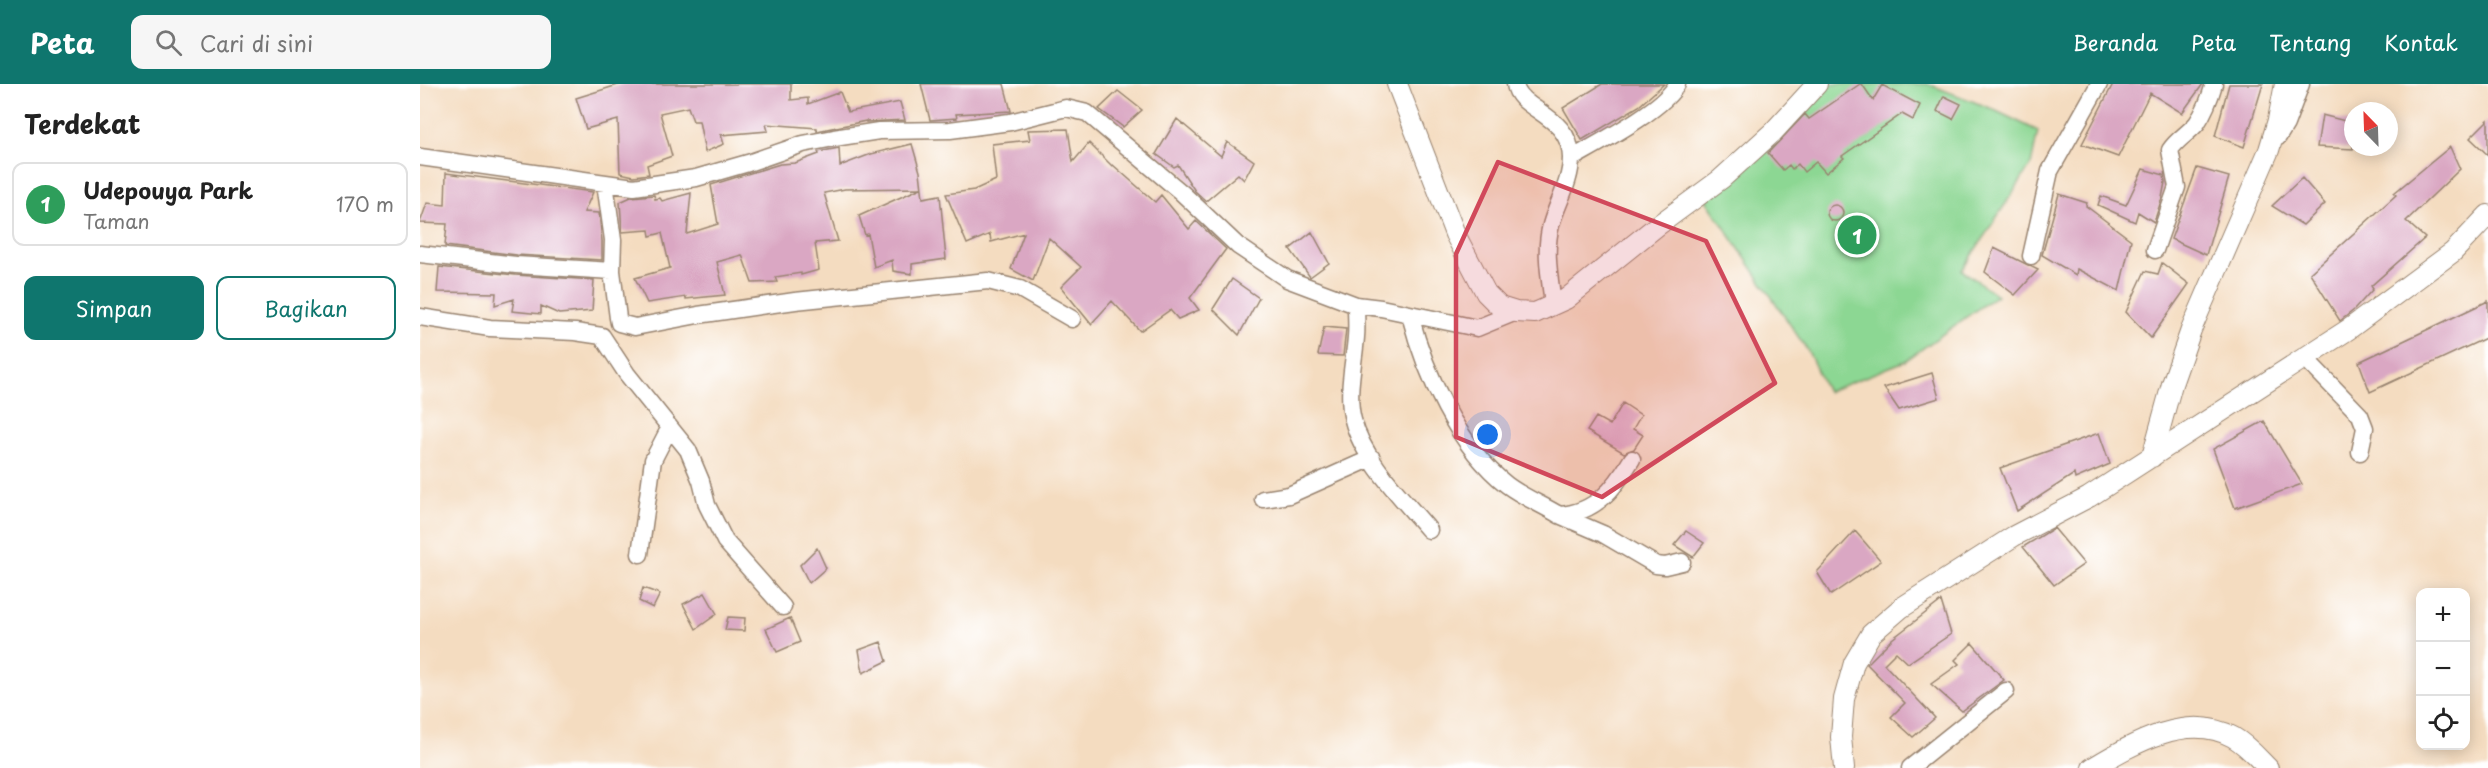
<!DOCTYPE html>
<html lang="id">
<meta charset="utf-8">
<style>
body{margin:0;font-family:"Playpen Sans",sans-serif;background:#f6f6f6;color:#222}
.controls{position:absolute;right:18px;bottom:18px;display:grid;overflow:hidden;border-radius:12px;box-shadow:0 3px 15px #0003}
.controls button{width:54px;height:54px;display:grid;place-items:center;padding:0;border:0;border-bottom:2px solid #e0e0e0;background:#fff;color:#222;font:30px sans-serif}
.compass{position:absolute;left:1924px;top:18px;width:54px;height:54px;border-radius:50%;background:#fff;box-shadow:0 3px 15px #0003;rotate:337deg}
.you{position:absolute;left:1068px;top:351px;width:21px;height:21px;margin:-15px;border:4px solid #fff;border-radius:50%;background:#1a73e8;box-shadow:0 0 0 9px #1a73e833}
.badge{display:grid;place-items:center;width:39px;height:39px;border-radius:50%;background:#0f766e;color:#fff;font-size:20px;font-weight:700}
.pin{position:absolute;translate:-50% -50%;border:3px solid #fff;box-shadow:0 2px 6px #0006}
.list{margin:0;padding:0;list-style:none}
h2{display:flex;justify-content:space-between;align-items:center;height:78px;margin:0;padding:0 24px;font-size:26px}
h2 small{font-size:20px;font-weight:400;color:#767676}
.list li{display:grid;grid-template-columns:39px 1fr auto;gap:18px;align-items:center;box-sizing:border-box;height:84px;margin:0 12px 12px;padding:0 12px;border:2px solid #e0e0e0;border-radius:12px}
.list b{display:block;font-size:22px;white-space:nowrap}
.list p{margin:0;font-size:20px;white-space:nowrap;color:#767676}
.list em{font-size:20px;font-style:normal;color:#767676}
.actions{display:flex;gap:12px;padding:18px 24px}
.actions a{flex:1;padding:14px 0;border:2px solid #0f766e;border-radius:12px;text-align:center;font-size:21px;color:#0f766e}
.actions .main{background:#0f766e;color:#fff}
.icon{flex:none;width:33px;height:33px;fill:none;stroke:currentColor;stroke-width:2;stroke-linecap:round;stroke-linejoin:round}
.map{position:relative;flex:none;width:2068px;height:684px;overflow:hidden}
header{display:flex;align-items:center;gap:36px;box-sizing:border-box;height:84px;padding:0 30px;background:#0f766e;color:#fff}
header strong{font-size:28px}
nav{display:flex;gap:33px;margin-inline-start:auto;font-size:21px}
.search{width:420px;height:54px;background:#f6f6f6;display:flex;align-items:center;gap:15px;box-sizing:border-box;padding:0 21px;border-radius:12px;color:#767676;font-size:22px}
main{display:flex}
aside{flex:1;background:#fff}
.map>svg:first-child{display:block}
</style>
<header>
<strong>Peta</strong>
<div class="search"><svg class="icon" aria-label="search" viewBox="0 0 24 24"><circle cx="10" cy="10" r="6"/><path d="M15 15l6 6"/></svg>Cari di sini</div>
<nav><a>Beranda</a><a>Peta</a><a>Tentang</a><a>Kontak</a></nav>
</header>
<main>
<aside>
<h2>Terdekat<small></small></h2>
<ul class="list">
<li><span class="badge" style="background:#2e9e5b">1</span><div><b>Udepouya Park</b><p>Taman</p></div><em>170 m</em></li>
</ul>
<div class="actions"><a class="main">Simpan</a><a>Bagikan</a></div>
</aside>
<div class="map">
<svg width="2068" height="684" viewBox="0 0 2068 684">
<rect width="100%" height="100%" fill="#fff"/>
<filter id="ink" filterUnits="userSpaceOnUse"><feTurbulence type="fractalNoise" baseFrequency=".0167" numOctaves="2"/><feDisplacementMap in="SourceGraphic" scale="12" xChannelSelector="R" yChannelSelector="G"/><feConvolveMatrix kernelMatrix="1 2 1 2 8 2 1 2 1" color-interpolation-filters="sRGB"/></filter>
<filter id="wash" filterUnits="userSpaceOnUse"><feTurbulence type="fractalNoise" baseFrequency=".008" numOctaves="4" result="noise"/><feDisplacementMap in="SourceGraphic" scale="24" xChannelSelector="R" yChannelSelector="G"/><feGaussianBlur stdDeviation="1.35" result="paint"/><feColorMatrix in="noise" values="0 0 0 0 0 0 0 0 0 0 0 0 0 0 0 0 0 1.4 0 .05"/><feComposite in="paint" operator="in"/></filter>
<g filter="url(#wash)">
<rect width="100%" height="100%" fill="#f4dcc0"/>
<!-- green -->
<path fill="#8cd793" stroke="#648058" stroke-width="1.5" d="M1393 0H1508L1570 24 1618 47 1611 81 1542 186 1577 211 1485 277 1407 308 1388 267 1286 116Z"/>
<g id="blocks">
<!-- building -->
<path fill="#daa7c3" d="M201 0H371V16L388 14V20L420 8 428 28 480 18 485 36 446 38V37L397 47V44L346 40 348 47 301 51 304 60 285 68 279 37H273L268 23 240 29 252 72 227 81 229 90 214 92 200 89 198 36 166 45 156 14Z
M501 0H584L591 27 536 30 537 34 510 36Z
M1182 0H1244L1219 22 1162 56 1143 24Z
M1440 0H1442L1453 16 1462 1 1500 21 1493 36 1482 30 1422 72 1424 74 1406 89 1396 78 1384 88 1378 80 1372 85 1369 81 1363 86 1348 69 1385 30 1389 35Z
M1693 0H1783L1762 29 1730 9 1698 73 1662 60Z
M1809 0H1843L1824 63 1795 52Z
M698 7 722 26 703 43 679 25Z
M1524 12 1541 20 1533 35 1517 27Z
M1902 31 1933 39V65L1897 63Z
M757 35 801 72 807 58 834 77 824 96 818 90 786 117 775 107 758 81 754 83 736 70Z
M2068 36V71L2050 54Z
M648 45 653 78 669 59 692 82 693 81 735 118 741 111 769 145 776 137 806 165 770 214 779 226 758 235 750 226 720 247 692 217 671 240 641 203 661 183 629 154 613 197 591 185 604 149 571 158 570 150 547 160 526 110 554 106 576 96 572 60 610 56 608 46Z
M492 60 500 88 503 114 520 111 526 175 492 180V190L473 187 472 176 454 183 448 150 445 151 439 132 501 104 425 105 404 109 418 157 395 159 399 186 381 191V189L355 193 357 198 332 199 322 171 297 178 305 211 266 215V213L227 219 215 194 250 184 242 149 230 152 229 146 202 148 200 118 211 113 234 111 235 115 240 114 242 117 271 109 267 150 298 140 291 101 360 80 375 79 399 70 398 68 419 64 420 82 451 70Z
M2030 63 2040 85 1986 137 2005 154 1951 202 1953 205 1934 226 1920 237 1890 189 1976 111 1974 109Z
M1777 84 1809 93 1786 171 1751 155Z
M1723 85 1744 91 1745 98 1742 114 1734 138 1718 128 1715 138 1678 121 1681 112 1706 121Z
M26 89 173 108 164 128 179 129 182 157V176L97 171 25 162 27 140 0 139 7 119 25 121Z
M1882 94 1905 120 1883 141 1852 122Z
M1639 110 1667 119 1666 122 1711 156 1699 207 1657 185 1656 191 1622 171Z
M1407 129a8 8 0 1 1 16 0a8 8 0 1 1-16 0Z
M892 148 909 179 890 193 870 165Z
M1574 164 1618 186 1595 211 1565 188Z
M1742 179 1769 200 1731 254 1706 228 1725 187 1738 190Z
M19 183 95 191 174 196 172 227 139 230 121 222V230L92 227 94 215 75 221 76 209 17 208Z
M812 195 839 214 819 251 793 225Z
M2068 217V253L1950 308 1939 278Z
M904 243 926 245 923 272 898 271Z
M1512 289 1519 314 1479 326 1464 304Z
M1203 319 1221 331 1213 345 1223 351 1214 365 1204 369 1167 347 1176 333 1190 341Z
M1844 337 1882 400 1815 424 1793 365Z
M1679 349 1690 380 1655 395 1654 390 1597 427 1580 384Z
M1634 444 1664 480 1634 501 1603 463Z
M1266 447 1284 459 1273 473 1254 461Z
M1435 447 1461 477 1411 511 1397 488Z
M397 464 406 484 389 499 380 481Z
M223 504 240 510 233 524 219 517Z
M285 509 297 530 276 545 263 520Z
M1521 517 1531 550 1488 579 1476 568 1464 580 1515 634 1493 653 1471 633 1485 619 1447 580 1472 555Z
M308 533 325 534 324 547 305 546Z
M370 534 380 558 357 568 346 545Z
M461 558 467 577 443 589 439 566Z
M1552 559 1584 596 1542 627 1511 600 1539 580 1535 576Z"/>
</g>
</g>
<g filter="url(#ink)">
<use href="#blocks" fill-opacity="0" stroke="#98836f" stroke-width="1.5"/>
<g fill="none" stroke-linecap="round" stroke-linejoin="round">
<defs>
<path id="minor" d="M1095 0C1098 27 1151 30 1151 74 1151 98 1137 119 1131 141 1124 167 1130 194 1133 220
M1858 53 1866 40 1881 0
M0 73 214 103 276 94 328 79 383 60 414 54 459 47 530 46 590 38 646 24 667 29 762 109 818 162 867 195 936 221 961 224 1057 244 1096 228
M1151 75C1177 60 1245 25 1257 0
M185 99 193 156 192 187 198 234 199 239 215 243 278 231 375 217 568 197 600 205 652 235
M1735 166 1757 103 1750 66C1757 55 1769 49 1777 39 1785 27 1790 14 1794 0
M0 170 96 181 192 187
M1611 172 1630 87 1679 0
M936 221C936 232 937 243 936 253 934 280 926 310 933 336 943 376 983 415 1009 446
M990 231C1005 289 1038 363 1087 401 1103 413 1123 421 1139 431 1176 429 1195 404 1212 375
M0 233 70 244 155 248 182 252 207 290 268 366 281 397 287 421 305 457 363 523
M1885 274 1940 331 1945 344 1940 368
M843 415 869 411 952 374
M1139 431 1183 450 1236 481 1245 482 1262 478
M220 470 233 376 249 345
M1490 684 1586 607"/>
<path id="tertiary" d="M977 0 1035 150 1066 209 1080 223 1096 228 1115 229 1146 215 1237 142 1301 95 1353 48 1397 0
M1732 373 1752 300 1771 246 1849 66 1858 36 1865 0
M1424 684 1421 653 1424 615 1434 579 1451 550 1481 524 1594 452 1669 413 1929 245 2033 168 2068 131
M1672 684C1711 661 1767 627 1813 653 1827 661 1837 673 1848 684"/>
</defs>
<!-- minor casing -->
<use href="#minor" stroke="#98836f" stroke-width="19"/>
<!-- tertiary casing -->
<use href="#tertiary" stroke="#98836f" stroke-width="22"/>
<!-- minor -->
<use href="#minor" stroke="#fff" stroke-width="16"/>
<!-- tertiary -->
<use href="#tertiary" stroke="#fff" stroke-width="20"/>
</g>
</g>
<!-- marked area -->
<path fill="#d1495b" fill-opacity="0.2" stroke="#d1495b" stroke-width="4.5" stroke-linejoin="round" d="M1078 78 1286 157 1355 299 1182 413 1036 353V170Z"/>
</svg>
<div class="controls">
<button>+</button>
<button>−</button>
<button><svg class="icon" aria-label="locate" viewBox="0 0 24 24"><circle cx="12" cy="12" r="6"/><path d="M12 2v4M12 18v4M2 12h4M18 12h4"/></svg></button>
</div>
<svg class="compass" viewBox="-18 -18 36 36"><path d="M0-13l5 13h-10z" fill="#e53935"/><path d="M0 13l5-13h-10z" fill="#767676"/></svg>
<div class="you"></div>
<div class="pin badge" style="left:1437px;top:151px;background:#2e9e5b">1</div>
</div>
</main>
